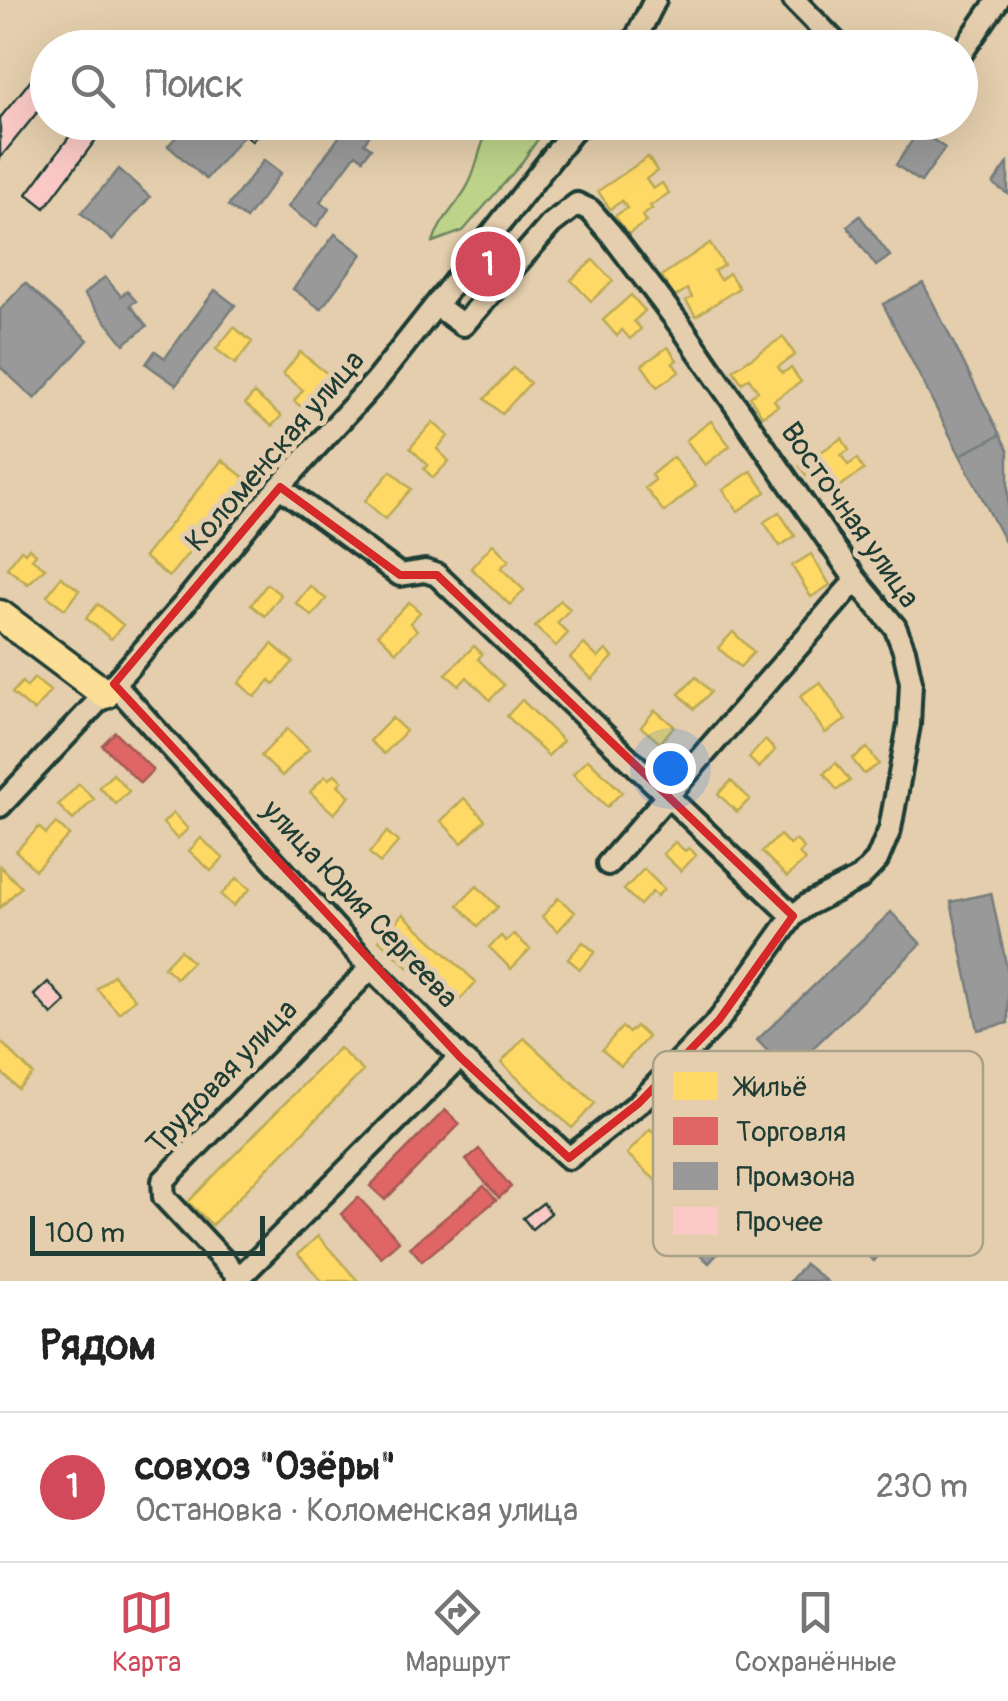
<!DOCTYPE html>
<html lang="ru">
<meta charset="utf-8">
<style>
body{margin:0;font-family:Pangolin,sans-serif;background:#f2f2f2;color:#222}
.scale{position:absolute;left:30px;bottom:25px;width:235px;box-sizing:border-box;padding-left:10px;border:5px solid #1f3d34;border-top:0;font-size:28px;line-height:35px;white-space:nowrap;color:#1f3d34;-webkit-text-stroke:8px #e4cead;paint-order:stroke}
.you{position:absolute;left:670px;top:768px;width:35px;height:35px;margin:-25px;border:8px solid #fff;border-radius:50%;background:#1a73e8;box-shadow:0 0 0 15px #1a73e833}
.badge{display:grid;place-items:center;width:65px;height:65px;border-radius:50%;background:#d1495b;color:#fff;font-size:32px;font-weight:700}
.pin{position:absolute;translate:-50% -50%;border:5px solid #fff;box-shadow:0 2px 10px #0006}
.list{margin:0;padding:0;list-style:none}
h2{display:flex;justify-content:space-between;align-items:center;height:130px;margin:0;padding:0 40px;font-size:42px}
h2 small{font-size:32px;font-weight:400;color:#767676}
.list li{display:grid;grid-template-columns:65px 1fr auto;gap:30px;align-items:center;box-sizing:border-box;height:150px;padding:0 40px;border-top:2px solid #e0e0e0}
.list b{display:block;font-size:38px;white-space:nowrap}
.list p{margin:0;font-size:32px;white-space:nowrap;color:#767676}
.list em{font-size:32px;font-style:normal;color:#767676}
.icon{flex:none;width:55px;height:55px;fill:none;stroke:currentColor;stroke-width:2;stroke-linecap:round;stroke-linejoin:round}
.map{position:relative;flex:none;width:1008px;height:1281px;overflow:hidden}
.search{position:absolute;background:#fff;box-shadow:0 10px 40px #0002;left:30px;right:30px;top:30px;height:110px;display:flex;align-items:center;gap:25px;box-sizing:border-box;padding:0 35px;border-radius:55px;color:#767676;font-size:38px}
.sheet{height:280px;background:#fff}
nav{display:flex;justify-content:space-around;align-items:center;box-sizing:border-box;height:140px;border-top:2px solid #e0e0e0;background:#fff;font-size:28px;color:#767676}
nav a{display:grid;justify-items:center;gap:5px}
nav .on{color:#d1495b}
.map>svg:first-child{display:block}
</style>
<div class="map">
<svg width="1008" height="1281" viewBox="0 0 1008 1281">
<rect width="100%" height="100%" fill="#e4cead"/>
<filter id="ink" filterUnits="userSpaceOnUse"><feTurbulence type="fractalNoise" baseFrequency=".01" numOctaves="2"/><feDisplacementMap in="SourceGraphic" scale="20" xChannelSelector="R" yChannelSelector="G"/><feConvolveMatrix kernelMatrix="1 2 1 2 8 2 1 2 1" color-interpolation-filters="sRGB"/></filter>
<g filter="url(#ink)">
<!-- green -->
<path fill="#bdd38a" stroke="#6e885f" stroke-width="2.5" d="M495 123H549L520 165 463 231 433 242C440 218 460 204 470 181 479 162 480 137 495 123Z"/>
<!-- homes -->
<path fill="#ffd966" stroke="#bcaa57" stroke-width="2.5" d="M648 157 657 171 646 179 653 189 662 183 669 193 650 206 652 209 642 216 646 222 628 234 615 216 627 208 622 201 610 209 598 191Z
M710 243 724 265 714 271 720 280 729 273 739 288 696 316 686 301 692 297 687 289 675 297 661 276Z
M593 260 613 281 591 301 571 280Z
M631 295 645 311 634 321 641 329 630 339 622 330 617 336 603 320Z
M234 327 252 342 235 364 216 349Z
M783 337 795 355 778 367 782 373 791 368 801 382 774 400 778 406 762 416 750 397 758 391 749 378 742 383 733 370Z
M668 347 677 360 673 363 679 372 657 387 642 365Z
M300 352 334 379 308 412 294 401 303 390 283 374Z
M513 368 530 383 502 414 485 399Z
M254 393 281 416 272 426 245 404Z
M711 421 730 446 705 465 686 440Z
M433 422 448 436 437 449 449 461 433 478 424 469 428 465 410 448Z
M842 438 849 450 841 455 848 465 857 459 864 470 822 498 816 488 822 484 814 471 806 476 800 466Z
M673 457 696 486 664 512 645 488 655 480 651 475Z
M222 460 247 480 169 577 144 557Z
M391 471 411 489 385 519 365 501Z
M751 471 766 492 738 511 723 490Z
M779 512 795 536 780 546 764 522Z
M493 544 509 560 501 568 524 590 510 605 471 568Z
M29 548 36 554 32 559 45 568 28 584 7 568 21 550 25 553Z
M811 554 830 585 811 597 792 566Z
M61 577 79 590 65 609 47 596Z
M267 584 281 595 265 616 251 605Z
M310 586 326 599 312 616 296 603Z
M560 600 570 609 557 623 568 633 556 646 535 627Z
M409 602 420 612 410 623 417 630 396 652 378 634Z
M98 604 123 625 111 639 86 618Z
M733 632 754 652 740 667 718 648Z
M272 644 293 662 274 684 270 680 255 697 239 683Z
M584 644 598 658 606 650 613 657 592 679 570 658Z
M474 646 482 654 478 659 504 685 490 700 467 677 459 686 446 674Z
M696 677 711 692 694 709 679 694Z
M34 678 50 691 34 711 12 693 22 682 27 687Z
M820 682 846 720 825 733 800 696Z
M522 700 563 741 548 756 507 716Z
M655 710 674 726 660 743 641 727Z
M392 718 406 731 384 754 370 741Z
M287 729 309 749 282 776 261 756Z
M765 740 775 750 759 768 749 758Z
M867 748 879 764 864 774 852 759Z
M588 759 622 792 607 807 573 774Z
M836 763 850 781 837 790 824 773Z
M113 774 129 791 116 804 99 787Z
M335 774 342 781 338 785 350 796 334 814 310 792 325 776 329 779Z
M731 781 750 799 737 812 718 794Z
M79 784 94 799 73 820 58 805Z
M464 798 485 820 462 843 441 821Z
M173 813 188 829 177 839 163 823Z
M56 823 69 835 35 870 16 851 39 827 46 834Z
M387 832 398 842 380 863 369 853Z
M780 835 790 845 796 840 804 848 799 854 805 860 787 877 762 852Z
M201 838 223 858 211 871 189 851Z
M675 842 685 851 689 848 696 855 681 871 663 854Z
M0 866 21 887 0 908Z
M644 869 664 889 657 896 652 892 640 905 624 890Z
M237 878 250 889 233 906 221 895Z
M477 886 498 907 478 926 458 905Z
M558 898 575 912 558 931 542 917Z
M403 914 476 982 452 1008 379 940Z
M514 934 530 949 511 969 489 947 501 936 506 941Z
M583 942 595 952 580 969 568 959Z
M180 950 192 962 176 978 164 967Z
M113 975 135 999 119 1013 97 989Z
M636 1026 648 1037 621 1066 602 1050 622 1027 629 1033Z
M524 1038 595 1103 572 1128 501 1063Z
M0 1041 33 1074 18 1089 0 1071Z
M339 1048 363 1071 212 1225 188 1202Z
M650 1129 714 1189 692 1214 627 1154Z
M318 1236 358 1281H322L298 1254Z"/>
<!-- shops -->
<path fill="#e06666" stroke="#a65a57" stroke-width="2.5" d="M115 732 153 770 140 783 102 745Z
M445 1110 460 1124 385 1200 370 1186Z
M479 1149 511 1187 499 1198 466 1160Z
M484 1186 496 1200 422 1261 410 1247Z
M358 1197 399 1241 381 1257 341 1214Z"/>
<!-- industry -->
<path fill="#999" stroke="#747d7b" stroke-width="2.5" d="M189 122H231L245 134 206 179 168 146Z
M350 122H379L364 143 371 148 363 159 356 154 320 202 329 209 316 227 288 207Z
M919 130 945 148 921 182 896 165Z
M264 160 281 173 246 219 228 206Z
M1008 163V194L993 184Z
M119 169 150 197 112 240 81 213Z
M860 216 890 256 876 266 847 226Z
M335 234 362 254 321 309 293 289Z
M105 277 121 296 127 291 136 301 130 305 147 326 124 344 84 294Z
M25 283 88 340 35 399 0 367V310Z
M923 283 1000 435 960 455 883 304Z
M215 290 235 305 176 385 146 364 155 351 165 358Z
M1000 435 1008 450V548L960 455Z
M991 893 1008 973V1023L978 1030 951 902Z
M891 912 921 944 788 1072 757 1040Z
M848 1180 858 1188 861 1184 873 1194 862 1208 895 1236 874 1261 819 1216Z
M713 1244 720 1251 709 1263 701 1256Z
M805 1264 826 1281H790Z"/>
<!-- building -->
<path fill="#fac9c5" stroke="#1f3d34" stroke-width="2.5" d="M44 64 48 67V99L0 158V118Z
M80 122H109L45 208 27 194Z
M234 122H268L252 141Z
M48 982 66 1002 52 1015 34 995Z
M543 1203 551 1213 532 1229 523 1218Z"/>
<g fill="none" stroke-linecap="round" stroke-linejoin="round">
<defs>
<path id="minor" d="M794 0 841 48
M631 48 655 0
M960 55 998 0
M280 487 400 575 425 571 437 575 793 916
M114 684 371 968 460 1057 569 1158 639 1103 719 1020 793 916 807 905 860 878 877 860 890 829 909 725 911 682 904 650 895 627 856 580 683 329 611 234 590 210 577 204 551 224 463 325 437 306
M0 806 105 694 185 603 272 495 376 381 580 122
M608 864 856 580
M239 1277 164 1197 163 1181 371 968
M236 1281 460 1057"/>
<path id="major" d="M0 615 105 694"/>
</defs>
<!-- minor casing -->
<use href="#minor" stroke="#1f3d34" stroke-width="28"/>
<!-- major casing -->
<use href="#major" stroke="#1f3d34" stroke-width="35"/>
<!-- minor -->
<use href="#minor" stroke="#e4cead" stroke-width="20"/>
<!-- major -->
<use href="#major" stroke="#fcde96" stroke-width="28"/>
</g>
</g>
<!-- marked area -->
<path fill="none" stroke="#d62828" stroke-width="8" stroke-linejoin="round" d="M280 487 400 575H437L793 916 719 1020 639 1103 569 1158 460 1057 114 684Z"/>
<g text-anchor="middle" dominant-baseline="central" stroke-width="10" stroke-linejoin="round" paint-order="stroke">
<!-- street labels -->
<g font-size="30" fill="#1f3d34" stroke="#e4cead">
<text transform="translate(275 451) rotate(-49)">Коломенская улица</text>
<text transform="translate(850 515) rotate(55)">Восточная улица</text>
<text transform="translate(360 904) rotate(47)">улица Юрия Сергеева</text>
<text transform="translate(222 1077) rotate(-46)">Трудовая улица</text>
</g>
</g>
<!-- legend -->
<rect x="653" y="1051" width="330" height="205" rx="15" fill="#e4cead" stroke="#a9a289" stroke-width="2.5"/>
<rect x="673" y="1072" width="45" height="28" fill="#ffd966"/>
<rect x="673" y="1117" width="45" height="28" fill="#e06666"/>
<rect x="673" y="1162" width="45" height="28" fill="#999"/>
<rect x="673" y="1207" width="45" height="28" fill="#fac9c5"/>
<g font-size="28" fill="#1f3d34">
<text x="736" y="1096">Жильё</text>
<text x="736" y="1141">Торговля</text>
<text x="736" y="1186">Промзона</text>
<text x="736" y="1231">Прочее</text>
</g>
</svg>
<div class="scale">100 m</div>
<div class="you"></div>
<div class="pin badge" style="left:488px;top:264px">1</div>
<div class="search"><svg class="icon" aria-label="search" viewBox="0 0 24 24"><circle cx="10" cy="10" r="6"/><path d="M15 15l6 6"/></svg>Поиск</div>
</div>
<section class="sheet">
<h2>Рядом<small></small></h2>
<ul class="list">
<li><span class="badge">1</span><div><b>совхоз &quot;Озёры&quot;</b><p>Остановка · Коломенская улица</p></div><em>230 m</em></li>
</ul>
</section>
<nav>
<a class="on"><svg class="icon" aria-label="map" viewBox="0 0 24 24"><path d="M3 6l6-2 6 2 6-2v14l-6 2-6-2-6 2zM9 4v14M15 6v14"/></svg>Карта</a>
<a><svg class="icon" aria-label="directions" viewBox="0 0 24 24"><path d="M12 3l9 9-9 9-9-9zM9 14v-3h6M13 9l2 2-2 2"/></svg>Маршрут</a>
<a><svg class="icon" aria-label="saved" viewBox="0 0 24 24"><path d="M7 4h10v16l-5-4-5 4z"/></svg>Сохранённые</a>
</nav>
